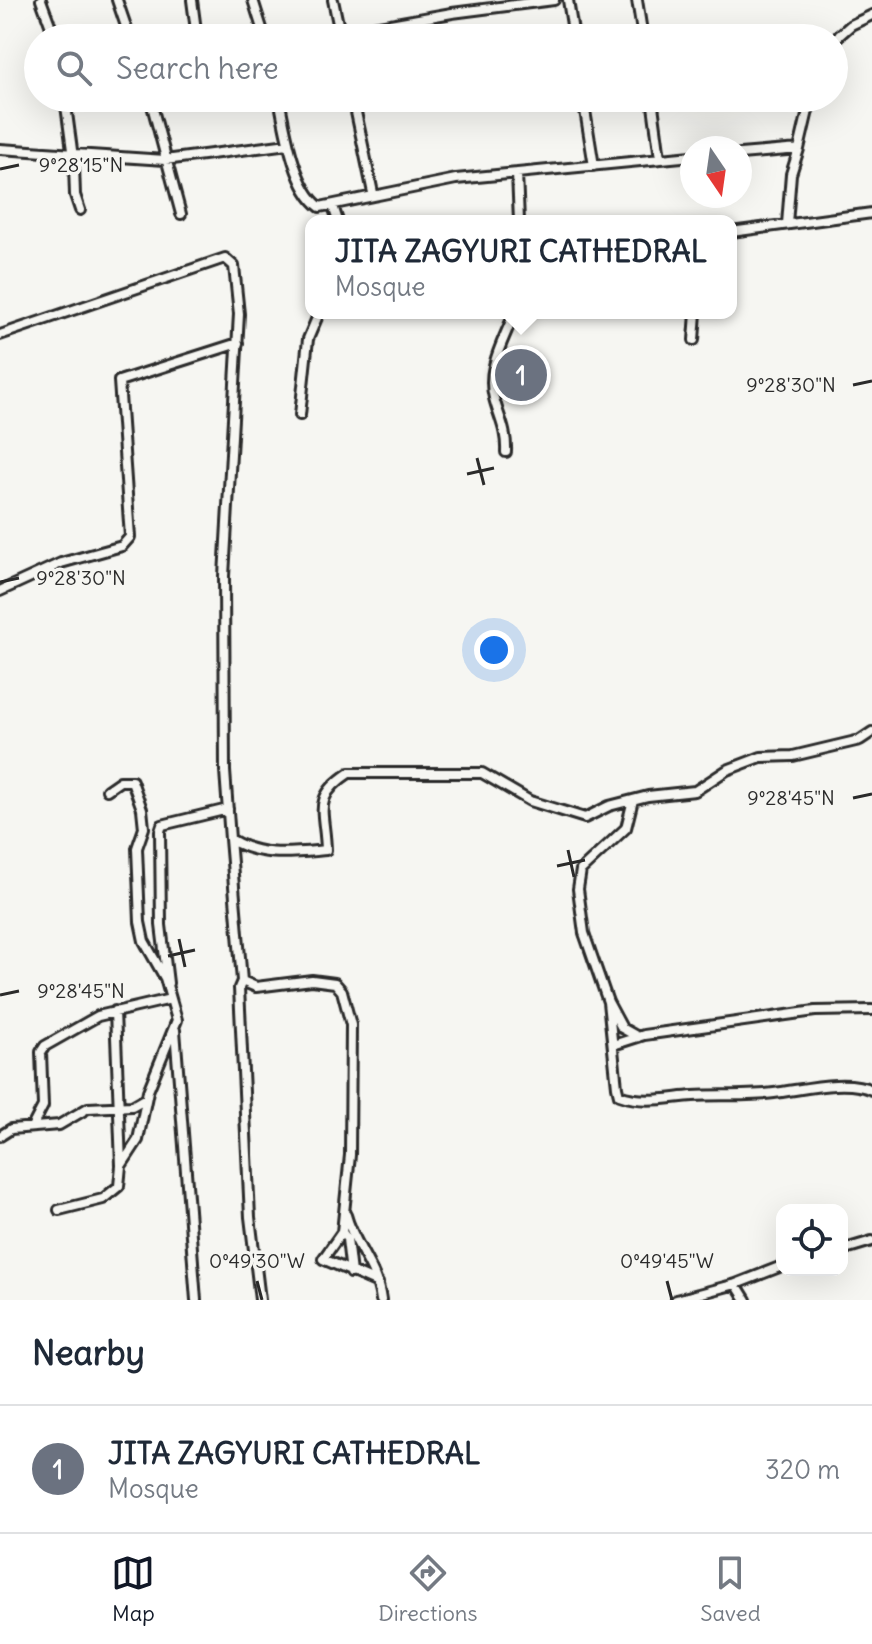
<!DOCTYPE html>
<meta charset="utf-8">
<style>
body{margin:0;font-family:Delius,sans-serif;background:#f6f6f7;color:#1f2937}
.controls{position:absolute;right:24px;bottom:24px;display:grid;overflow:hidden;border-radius:16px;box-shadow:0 8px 32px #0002}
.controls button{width:72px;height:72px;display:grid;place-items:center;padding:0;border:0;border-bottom:2px solid #e0e1e3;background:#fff;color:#1f2937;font:40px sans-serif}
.compass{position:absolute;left:680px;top:136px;width:72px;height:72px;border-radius:50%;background:#fff;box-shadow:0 8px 32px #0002;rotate:167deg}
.you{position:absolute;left:494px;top:650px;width:28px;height:28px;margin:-20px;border:6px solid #fff;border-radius:50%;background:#1a73e8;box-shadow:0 0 0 12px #1a73e833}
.badge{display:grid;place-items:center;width:52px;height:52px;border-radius:50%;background:#111827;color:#fff;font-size:26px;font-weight:700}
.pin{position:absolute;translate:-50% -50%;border:4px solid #fff;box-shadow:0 2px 8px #0006}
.popup{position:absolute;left:305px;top:215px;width:432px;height:104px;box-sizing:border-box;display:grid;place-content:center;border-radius:16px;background:#fff;filter:drop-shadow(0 2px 6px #0005);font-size:26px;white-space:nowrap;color:#747a83}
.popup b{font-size:30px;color:#1f2937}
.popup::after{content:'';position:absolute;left:50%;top:100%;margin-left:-16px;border:16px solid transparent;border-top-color:#fff}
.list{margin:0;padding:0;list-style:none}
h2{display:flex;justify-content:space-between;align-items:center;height:104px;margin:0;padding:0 32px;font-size:34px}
h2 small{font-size:26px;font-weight:400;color:#747a83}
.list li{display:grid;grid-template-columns:52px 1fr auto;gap:24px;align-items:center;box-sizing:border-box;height:128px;padding:0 32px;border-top:2px solid #e0e1e3}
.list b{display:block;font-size:30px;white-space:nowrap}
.list p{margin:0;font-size:26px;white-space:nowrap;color:#747a83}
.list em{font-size:26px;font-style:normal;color:#747a83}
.icon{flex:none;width:44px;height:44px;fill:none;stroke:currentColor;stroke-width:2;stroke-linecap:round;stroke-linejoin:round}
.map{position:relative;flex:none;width:872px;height:1300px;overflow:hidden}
.search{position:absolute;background:#fff;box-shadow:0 8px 32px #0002;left:24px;right:24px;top:24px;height:88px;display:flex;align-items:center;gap:20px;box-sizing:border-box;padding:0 28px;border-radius:44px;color:#747a83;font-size:30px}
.sheet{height:232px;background:#fff}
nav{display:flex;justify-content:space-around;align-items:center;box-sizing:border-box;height:112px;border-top:2px solid #e0e1e3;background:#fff;font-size:22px;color:#747a83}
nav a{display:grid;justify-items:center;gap:4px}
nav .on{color:#111827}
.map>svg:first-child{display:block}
</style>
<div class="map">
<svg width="872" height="1300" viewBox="0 0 872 1300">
<rect width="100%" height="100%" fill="#f6f6f2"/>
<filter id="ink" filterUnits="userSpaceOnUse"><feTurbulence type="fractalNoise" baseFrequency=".0125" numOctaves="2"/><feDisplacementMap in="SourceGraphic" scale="16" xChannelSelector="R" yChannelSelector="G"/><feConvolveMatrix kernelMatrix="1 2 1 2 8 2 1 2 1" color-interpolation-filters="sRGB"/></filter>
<g filter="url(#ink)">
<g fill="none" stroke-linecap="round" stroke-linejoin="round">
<defs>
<path id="minor" d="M41 0 55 38
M117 0 130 38
M192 0 197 38
M253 0 265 38
M333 0 341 38
M568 0 574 38
M637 0 643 38
M340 33 452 13 554 0
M834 40 851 25 872 15
M65 98 74 165 75 195 80 210
M150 98 181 214
M279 98C285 129 294 188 320 207L456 179 692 156
M353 98 373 193
M583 98 594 166
M652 98 660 158
M0 149 165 160 288 144
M740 154 799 149 811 98
M517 173 519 221
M333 206 338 221
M787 224 791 174 799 149
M731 232 872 213
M0 335 225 258 234 266 239 314 224 576 225 771 230 839C260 858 293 853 326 850 325 811 311 798 349 773H482L530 801 585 818 609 806 648 796 695 791 727 770 761 757 793 756 860 740 872 732
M694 340 696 313
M300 415 308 339 319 313
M506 452C507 430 499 418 494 398 486 367 504 341 514 313
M0 591 61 563 122 546 130 537 119 381 238 343
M633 800 626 828 581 870 578 889 584 933 608 1002 622 1028 638 1037
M230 839 242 981 256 987 312 980 335 983 342 991 351 1025 350 1155 342 1232 323 1259 378 1283
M242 981 239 988 250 1217 260 1300
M168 983 161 925 160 831 162 825 228 809
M608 1002 617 1087 619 1095C644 1104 668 1098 693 1096 719 1094 747 1097 774 1093 801 1090 846 1078 872 1090
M115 1011 121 1165
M175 1030 196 1300
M613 1045 644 1035 815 1011 872 1010
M32 1127 43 1106 41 1052 45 1046 98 1016 171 999
M0 1136 11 1129 59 1125 88 1108 132 1106 146 1098
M59 1210 103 1199 119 1186 121 1166 138 1140 148 1091 177 1020 165 978 144 941 140 922 137 848 144 828 142 809 132 781H120L107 790
M346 1215C354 1246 377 1267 381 1300
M342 1232 347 1239 351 1273
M842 1250 872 1241
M736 1284 746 1300
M676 1300 736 1284 782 1266"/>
</defs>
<!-- minor casing -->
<use href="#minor" stroke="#2b2b2b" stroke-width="14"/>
<!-- minor -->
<use href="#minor" stroke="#f6f6f2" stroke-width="8"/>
</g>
</g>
<!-- ticks -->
<path fill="none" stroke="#2b2b2b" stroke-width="3" d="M0 169 19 165M853 385 872 381M477 458 484 485M467 474 494 468M0 582 19 578M853 798 872 794M568 850 574 877M557 866 585 860M179 939 185 967M168 956 195 950M0 995 19 991M257 1281 262 1300M667 1281 672 1300"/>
<g font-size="20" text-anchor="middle" fill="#2b2b2b" stroke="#f6f6f2" stroke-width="7" stroke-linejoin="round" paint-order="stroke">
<text x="81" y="172">9°28'15"N</text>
<text x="791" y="392">9°28'30"N</text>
<text x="81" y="585">9°28'30"N</text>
<text x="791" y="805">9°28'45"N</text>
<text x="81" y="998">9°28'45"N</text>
<text x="257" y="1268">0°49'30"W</text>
<text x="667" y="1268">0°49'45"W</text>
</g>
</svg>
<div class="controls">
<button><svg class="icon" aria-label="locate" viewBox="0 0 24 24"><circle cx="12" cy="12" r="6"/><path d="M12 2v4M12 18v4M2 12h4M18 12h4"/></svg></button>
</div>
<svg class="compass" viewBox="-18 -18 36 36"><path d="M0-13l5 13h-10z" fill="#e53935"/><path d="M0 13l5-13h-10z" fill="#747a83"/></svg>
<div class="you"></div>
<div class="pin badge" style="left:521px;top:375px;background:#6b7280">1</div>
<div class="popup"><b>JITA ZAGYURI CATHEDRAL</b>Mosque</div>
<div class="search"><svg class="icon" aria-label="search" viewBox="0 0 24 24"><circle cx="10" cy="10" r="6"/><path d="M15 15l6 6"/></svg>Search here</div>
</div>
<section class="sheet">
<h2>Nearby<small></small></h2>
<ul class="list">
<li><span class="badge" style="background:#6b7280">1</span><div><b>JITA ZAGYURI CATHEDRAL</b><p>Mosque</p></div><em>320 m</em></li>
</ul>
</section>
<nav>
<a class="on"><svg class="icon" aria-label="map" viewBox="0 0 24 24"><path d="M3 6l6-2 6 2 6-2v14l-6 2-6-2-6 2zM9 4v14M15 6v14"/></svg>Map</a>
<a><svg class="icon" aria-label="directions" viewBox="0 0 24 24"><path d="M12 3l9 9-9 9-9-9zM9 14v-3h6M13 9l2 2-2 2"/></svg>Directions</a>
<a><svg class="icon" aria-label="saved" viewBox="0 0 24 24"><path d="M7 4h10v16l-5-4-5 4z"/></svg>Saved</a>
</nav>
